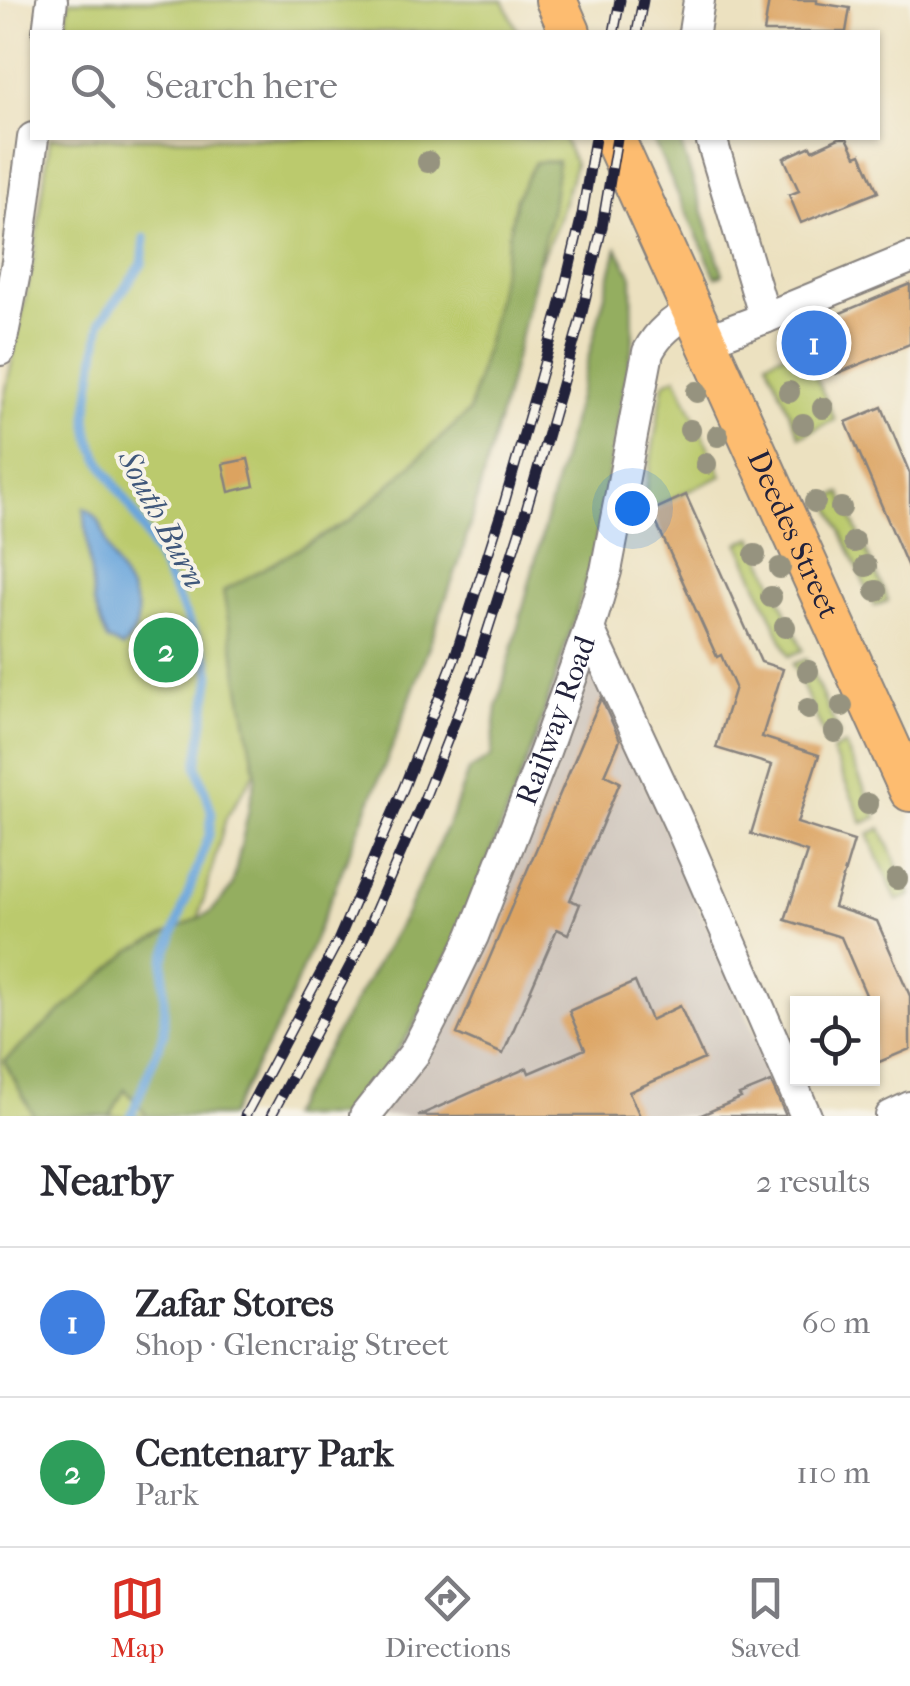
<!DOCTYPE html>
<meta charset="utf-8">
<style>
body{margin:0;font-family:"IM FELL French Canon",serif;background:#f2f2f3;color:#2b2b33}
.controls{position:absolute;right:30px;bottom:30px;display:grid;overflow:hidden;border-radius:0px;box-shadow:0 2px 8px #0004}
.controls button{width:90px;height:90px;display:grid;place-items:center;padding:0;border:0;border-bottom:2px solid #e1e1e2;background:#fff;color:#2b2b33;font:50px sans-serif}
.you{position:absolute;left:632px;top:508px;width:35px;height:35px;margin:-25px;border:8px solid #fff;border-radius:50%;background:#1a73e8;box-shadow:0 0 0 15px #1a73e833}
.badge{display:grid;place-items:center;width:65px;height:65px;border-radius:50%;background:#d93025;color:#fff;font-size:32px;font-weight:700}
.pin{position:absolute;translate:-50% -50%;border:5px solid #fff;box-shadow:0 2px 10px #0006}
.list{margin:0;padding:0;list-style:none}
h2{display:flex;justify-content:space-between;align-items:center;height:130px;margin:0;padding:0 40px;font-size:42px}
h2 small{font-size:32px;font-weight:400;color:#7c7c81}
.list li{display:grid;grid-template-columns:65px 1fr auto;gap:30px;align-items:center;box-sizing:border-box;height:150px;padding:0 40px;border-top:2px solid #e1e1e2}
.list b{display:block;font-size:38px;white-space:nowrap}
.list p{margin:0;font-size:32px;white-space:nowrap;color:#7c7c81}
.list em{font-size:32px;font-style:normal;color:#7c7c81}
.icon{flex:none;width:55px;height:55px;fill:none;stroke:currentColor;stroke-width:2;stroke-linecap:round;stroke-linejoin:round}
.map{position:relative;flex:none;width:910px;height:1116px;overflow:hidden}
.search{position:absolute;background:#fff;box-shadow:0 2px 8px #0004;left:30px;right:30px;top:30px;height:110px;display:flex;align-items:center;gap:25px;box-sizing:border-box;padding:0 35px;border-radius:0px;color:#7c7c81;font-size:38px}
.sheet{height:430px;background:#fff}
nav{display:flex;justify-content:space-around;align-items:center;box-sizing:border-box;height:140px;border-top:2px solid #e1e1e2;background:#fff;font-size:28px;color:#7c7c81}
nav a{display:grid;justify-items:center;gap:5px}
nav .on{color:#d93025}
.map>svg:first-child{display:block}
</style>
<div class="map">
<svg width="910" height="1116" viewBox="0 0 910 1116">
<rect width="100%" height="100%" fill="#f7f3e8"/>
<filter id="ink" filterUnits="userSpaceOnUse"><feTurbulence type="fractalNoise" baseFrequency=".01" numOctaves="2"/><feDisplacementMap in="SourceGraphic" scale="20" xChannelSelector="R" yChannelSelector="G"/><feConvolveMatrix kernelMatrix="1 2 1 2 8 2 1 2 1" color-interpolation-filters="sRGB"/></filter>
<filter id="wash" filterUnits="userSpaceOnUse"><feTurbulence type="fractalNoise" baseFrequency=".0048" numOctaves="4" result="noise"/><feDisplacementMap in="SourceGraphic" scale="40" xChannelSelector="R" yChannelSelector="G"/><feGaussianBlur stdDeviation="2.25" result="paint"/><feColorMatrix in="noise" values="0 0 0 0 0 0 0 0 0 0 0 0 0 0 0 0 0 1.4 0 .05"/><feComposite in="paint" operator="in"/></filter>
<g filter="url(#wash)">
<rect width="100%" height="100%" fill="#ece1c0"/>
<!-- industrial -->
<path fill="#ccc2b9" d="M571 630 599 678 791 1116H371L359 1105 411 1031 536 737Z"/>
<!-- green -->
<path fill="#bbca6d" stroke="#6e7654" stroke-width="2.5" d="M69 0H503L518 32H65Z
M50 138H563L575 164 557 224 439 482 226 818 151 1091 164 1116H0V418L33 261Z
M802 345 835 420 800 436 767 361Z
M676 377 722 476 642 512 664 383Z
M841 493 888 601 874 606 827 499Z
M753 537 803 650 789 656 739 543Z
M806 659 840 736 827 742 793 664Z
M845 745 877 817 863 823 832 751Z
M881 828 910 893V896L897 901 868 834Z"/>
<!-- forest -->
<path fill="#94ae60" stroke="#5b684e" stroke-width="2.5" d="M652 138H679L723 274 716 277Z
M558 161 552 207 511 375 461 557 395 740 283 1016 229 1116H147L125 1089 110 1116H34L4 1061 131 951 211 912 232 887 256 776 223 591 351 520 469 412 492 322 516 198 535 162Z
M617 248 632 276 633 341 593 560 536 737 461 930 411 1031 351 1116H288L407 912 454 811 468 771 491 757 497 707Z"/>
<!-- water -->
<path fill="#6ba6dc" stroke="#46648c" stroke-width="2.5" d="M84 508C104 516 103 538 111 555 126 589 155 613 123 648L107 640 94 604Z"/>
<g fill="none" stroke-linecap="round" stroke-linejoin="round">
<!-- stream -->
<path stroke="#6ba6dc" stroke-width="9" d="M131 1116 164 1033V961L209 835 212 813 197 766 211 675 208 660C184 614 163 566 138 520 120 487 88 456 87 416L101 321 142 264 145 238"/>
</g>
<g id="blocks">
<!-- building -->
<path fill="#dca360" d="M769 0H817V3L850 8 846 32H764Z
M839 138H847L856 156 861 154 878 192 801 223 789 195 799 191 784 158 811 146 813 150Z
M910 284V344L836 374 827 353 815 358 805 333 816 329 814 324Z
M882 407 910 474V572L846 422Z
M248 459 254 486 229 492 223 464Z
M686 495 761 662 783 669 762 737 819 755 797 823 854 841 834 907 877 921 910 996V1049L872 1065V1004H870L841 937 785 920 807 852 751 834 772 765 716 748 735 687 721 655 717 657 651 511Z
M601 698 620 740 605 775 620 782 570 900 580 904 568 934 557 929 503 1054 457 1034Z
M635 982 651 1020 680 1006 704 1059 629 1092 640 1116H418L527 1068 529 1073 585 1049 569 1011Z
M771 1082 786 1116H699L741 1098 739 1095Z"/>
</g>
</g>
<g filter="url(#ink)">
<use href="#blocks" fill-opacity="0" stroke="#87827e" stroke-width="2.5"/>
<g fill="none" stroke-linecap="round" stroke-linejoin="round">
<defs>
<g id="minor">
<path d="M48 32 52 0"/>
<path d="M694 32 699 0"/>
<path d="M765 318 910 258"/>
<path d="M706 340 765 318 711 138"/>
<path d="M0 350 17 262 33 138"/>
<path d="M589 629 679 823 806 1116"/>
<path id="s1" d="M365 1116 414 1054 439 1006 473 936 544 754 589 629 606 571 648 352C659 331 673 322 692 310"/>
<path d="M891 1116 910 1107"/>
</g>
<g id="major">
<path d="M556 0 570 32"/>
<path id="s2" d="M614 138 910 791"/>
</g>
</defs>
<!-- minor casing -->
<use href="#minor" stroke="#87827e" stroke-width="34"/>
<!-- major casing -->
<use href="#major" stroke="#87827e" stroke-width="44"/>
<!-- minor -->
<use href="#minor" stroke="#fff" stroke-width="30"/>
<!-- major -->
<use href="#major" stroke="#fdbc70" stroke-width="40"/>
<defs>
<path id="rail" d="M614 32 620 0
M637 32 643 0
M245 1116 338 941 404 787 454 660 504 504 559 311 582 215 595 138
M271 1116 358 951 425 797 475 670 525 514 580 321 602 227 617 138"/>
</defs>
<!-- rail casing -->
<use href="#rail" stroke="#22223b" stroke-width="11"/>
<!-- rail -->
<use href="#rail" stroke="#f7f3e8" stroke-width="8" stroke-dasharray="22" stroke-linecap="butt"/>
</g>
<!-- trees -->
<g fill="#96937f">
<circle cx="428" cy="162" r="11"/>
<circle cx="697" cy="392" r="11"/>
<circle cx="789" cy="392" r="11"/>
<circle cx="823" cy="408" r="11"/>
<circle cx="803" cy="424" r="11"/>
<circle cx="690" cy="430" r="11"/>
<circle cx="718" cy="436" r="11"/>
<circle cx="706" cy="464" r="11"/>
<circle cx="815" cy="502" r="11"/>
<circle cx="841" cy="508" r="11"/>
<circle cx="854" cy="542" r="11"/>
<circle cx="755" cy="555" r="11"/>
<circle cx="866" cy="566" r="11"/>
<circle cx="780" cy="568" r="11"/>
<circle cx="876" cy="591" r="11"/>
<circle cx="771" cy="597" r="11"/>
<circle cx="785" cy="627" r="11"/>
<circle cx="808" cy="671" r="11"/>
<circle cx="842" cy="706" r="11"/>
<circle cx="808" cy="709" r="11"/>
<circle cx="835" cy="732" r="11"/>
<circle cx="868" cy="804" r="11"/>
<circle cx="897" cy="879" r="11"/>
</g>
</g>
<g text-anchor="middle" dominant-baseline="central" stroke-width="8" stroke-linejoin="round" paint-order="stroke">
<!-- street labels -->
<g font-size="30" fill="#22223b" stroke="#f7f3e8">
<text stroke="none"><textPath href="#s2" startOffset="435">Deedes Street</textPath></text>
<text stroke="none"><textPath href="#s1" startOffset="442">Railway Road</textPath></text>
</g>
<!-- water labels -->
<g font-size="32" font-style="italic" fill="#3f577b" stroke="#f7f3e8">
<text transform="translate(162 519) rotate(62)">South Burn</text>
</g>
</g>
</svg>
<div class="controls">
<button><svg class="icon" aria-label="locate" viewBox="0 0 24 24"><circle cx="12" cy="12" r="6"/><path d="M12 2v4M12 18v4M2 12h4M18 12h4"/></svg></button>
</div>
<div class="you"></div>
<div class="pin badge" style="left:814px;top:343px;background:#3f7fe0">1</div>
<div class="pin badge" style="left:166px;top:650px;background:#2e9e5b">2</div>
<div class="search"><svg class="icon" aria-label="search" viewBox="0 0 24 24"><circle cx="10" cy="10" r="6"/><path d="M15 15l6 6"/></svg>Search here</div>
</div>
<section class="sheet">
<h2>Nearby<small>2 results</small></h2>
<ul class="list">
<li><span class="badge" style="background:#3f7fe0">1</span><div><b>Zafar Stores</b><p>Shop · Glencraig Street</p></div><em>60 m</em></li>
<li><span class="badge" style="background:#2e9e5b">2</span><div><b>Centenary Park</b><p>Park</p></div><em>110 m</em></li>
</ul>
</section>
<nav>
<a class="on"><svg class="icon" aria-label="map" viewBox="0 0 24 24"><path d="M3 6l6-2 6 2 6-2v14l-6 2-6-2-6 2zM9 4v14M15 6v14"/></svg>Map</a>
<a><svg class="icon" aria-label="directions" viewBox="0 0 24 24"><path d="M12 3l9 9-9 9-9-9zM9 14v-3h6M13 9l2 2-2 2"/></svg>Directions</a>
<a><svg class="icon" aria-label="saved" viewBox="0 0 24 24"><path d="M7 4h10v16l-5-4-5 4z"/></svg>Saved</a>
</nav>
